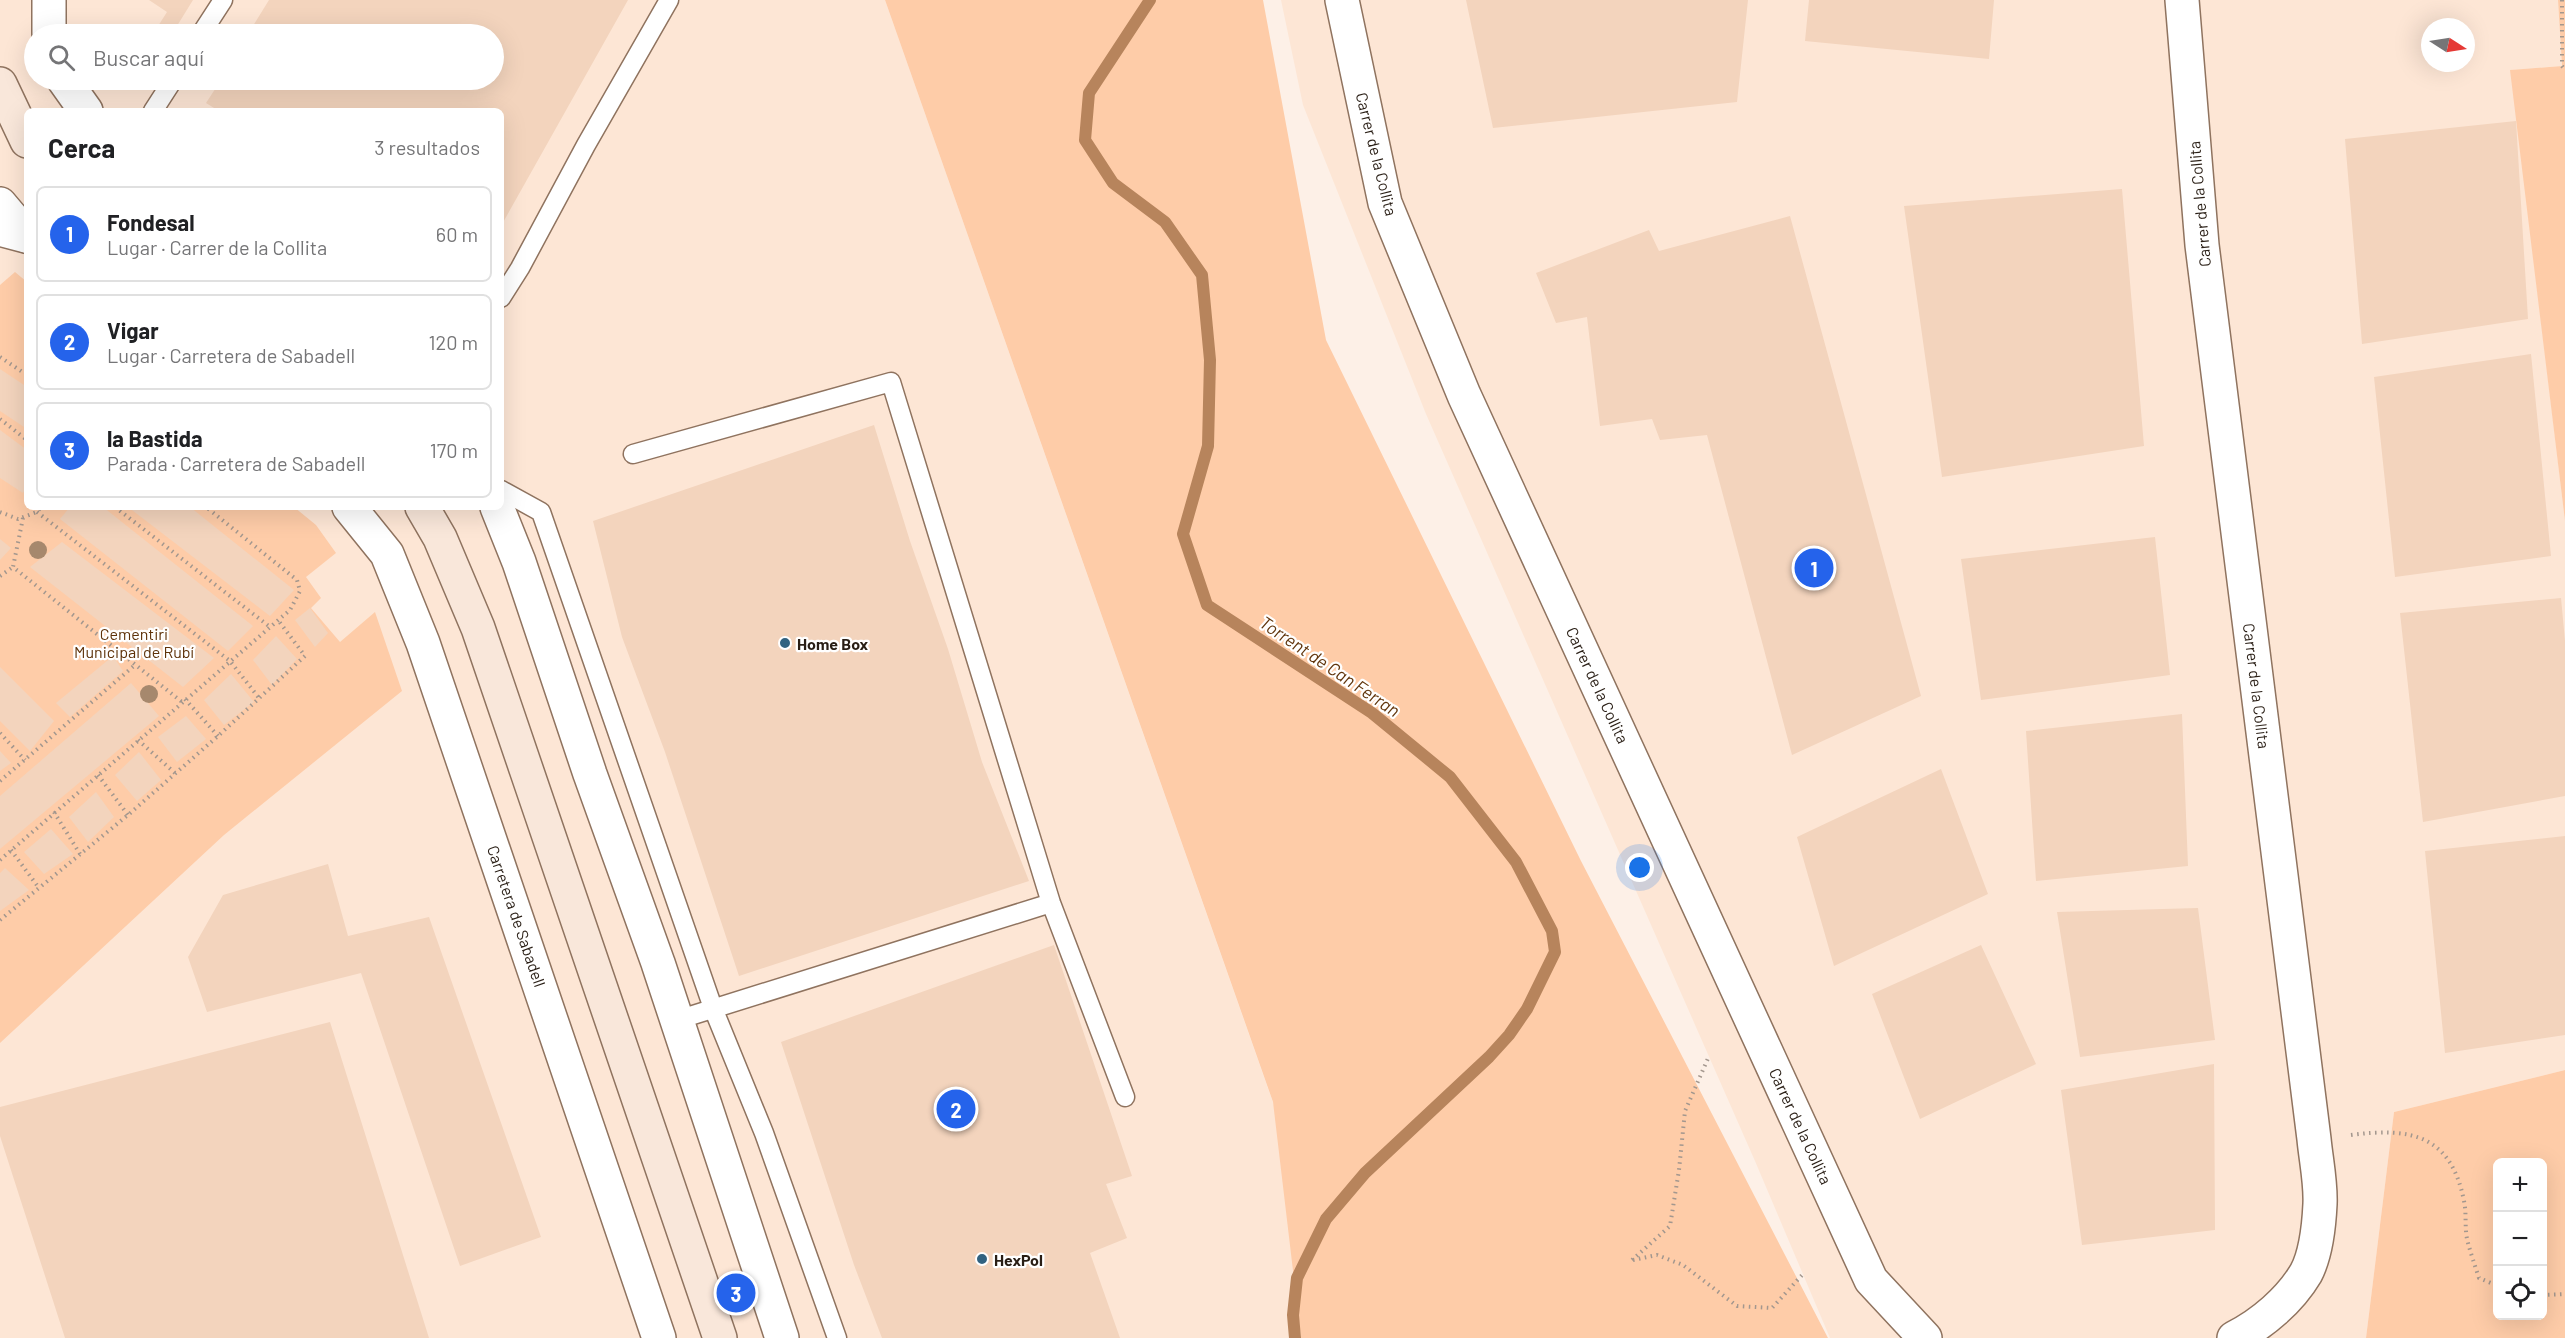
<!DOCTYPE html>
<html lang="es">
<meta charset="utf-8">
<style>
body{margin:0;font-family:Barlow,sans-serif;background:#f2f2f2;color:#202124}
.controls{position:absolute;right:18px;bottom:18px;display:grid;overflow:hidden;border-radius:9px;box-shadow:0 6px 24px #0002}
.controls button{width:54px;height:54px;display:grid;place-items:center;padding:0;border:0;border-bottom:2px solid #e0e0e0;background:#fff;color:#202124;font:30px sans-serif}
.compass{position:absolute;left:2421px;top:18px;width:54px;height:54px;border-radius:50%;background:#fff;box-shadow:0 6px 24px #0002;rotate:102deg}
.you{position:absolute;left:1640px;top:868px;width:21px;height:21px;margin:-15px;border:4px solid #fff;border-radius:50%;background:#1a73e8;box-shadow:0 0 0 9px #1a73e833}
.badge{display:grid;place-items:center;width:39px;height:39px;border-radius:50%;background:#2563eb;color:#fff;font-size:20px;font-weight:700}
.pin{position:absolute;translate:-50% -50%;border:3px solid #fff;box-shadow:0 2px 6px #0006}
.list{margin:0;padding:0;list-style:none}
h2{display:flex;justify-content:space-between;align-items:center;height:78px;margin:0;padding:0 24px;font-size:26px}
h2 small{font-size:20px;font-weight:400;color:#757577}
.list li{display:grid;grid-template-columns:39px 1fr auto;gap:18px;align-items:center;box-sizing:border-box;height:96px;margin:0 12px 12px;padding:0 12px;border:2px solid #e0e0e0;border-radius:9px}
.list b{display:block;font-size:22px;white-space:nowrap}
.list p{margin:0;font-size:20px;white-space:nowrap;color:#757577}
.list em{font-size:20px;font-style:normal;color:#757577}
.icon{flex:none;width:33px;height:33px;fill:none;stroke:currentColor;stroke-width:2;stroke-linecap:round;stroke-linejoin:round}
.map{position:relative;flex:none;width:2565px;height:1338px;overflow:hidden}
.search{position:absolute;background:#fff;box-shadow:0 6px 24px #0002;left:24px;top:24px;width:480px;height:66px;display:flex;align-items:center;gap:15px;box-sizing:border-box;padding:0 21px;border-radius:33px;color:#757577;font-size:22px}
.panel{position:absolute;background:#fff;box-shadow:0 6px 24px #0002;left:24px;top:108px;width:480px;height:402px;border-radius:9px}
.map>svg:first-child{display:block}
</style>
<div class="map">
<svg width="2565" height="1338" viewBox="0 0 2565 1338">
<rect width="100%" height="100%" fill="#fdf0e7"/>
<!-- built -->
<path fill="#fde6d5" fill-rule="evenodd" d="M0 0H885L1283 1131 1313 1338H0ZM34 34H494V80H34ZM27 111H501V507H27Z
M1281 0H2558L2562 66 2511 70 2565 521V1070L2394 1112 2366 1338H1830L1755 1161 1426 414 1303 105ZM2430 27H2466V63H2430Z"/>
<!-- green -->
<path fill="#fecca8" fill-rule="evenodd" d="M885 0H1263L1326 340 1581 861 1828 1338H1301L1273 1102Z
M2558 0H2565V521L2510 70 2562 66Z
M15 272 27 282V507H294L316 525 336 553 306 577 321 598 311 608 340 642 375 612 402 691 224 835 0 1043V285Z
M2565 1070V1338H2366L2394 1112ZM2542 1162V1316H2498V1162Z"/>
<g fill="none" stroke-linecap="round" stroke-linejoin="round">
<!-- stream -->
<path stroke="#b7845c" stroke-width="12" d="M1150 0 1089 93 1085 140 1113 183 1165 222 1202 275 1210 360 1208 446 1183 534 1207 605 1372 713 1450 777 1516 862 1552 931 1555 952 1527 1009 1509 1035 1489 1057 1365 1173 1326 1219 1297 1278 1293 1315 1295 1338"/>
</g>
<!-- building -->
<path fill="#f3d4bd" d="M149 0H193L172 34H153L167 12Z
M269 0H628L501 226V111H219L206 103 221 80H494V34H248Z
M1466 0H1748L1737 102 1493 128Z
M1809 0H1994L1989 59 1805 41Z
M2516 121 2528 319 2362 344 2345 139Z
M2122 189 2144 446 1942 477 1904 206Z
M1790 216 1921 696 1792 755 1707 435 1660 440 1652 419 1600 426 1587 317 1556 323 1536 273 1649 230 1659 251Z
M2531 354 2551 556 2395 577 2374 377Z
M0 369 27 387V429L0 411Z
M874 425 910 541 948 649 982 762 1029 881 739 976 665 752 622 637 593 521Z
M0 430 27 450V486L23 493 0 478Z
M70 507H103L253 626 228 651 60 519Z
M128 507H190L294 590 270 616Z
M2155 537 2170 675 1981 700 1961 559Z
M0 539 11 548 0 560Z
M62 542 214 658 183 687 30 567Z
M2561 598 2565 641V796L2423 822 2400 613Z
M310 608 328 633 315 647 295 620Z
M276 636 297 659 272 685 253 660Z
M113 656 123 671 70 717 56 703Z
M0 667 54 721 30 751 0 721Z
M231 674 254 702 224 725 204 700Z
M131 683 159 716 0 849V796Z
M2182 714 2188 866 2036 881 2026 731Z
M186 716 206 739 177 762 158 737Z
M0 751 11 763 0 771Z
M139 752 161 780 137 801 115 775Z
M1941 769 1988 894 1834 966 1797 837Z
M96 792 114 817 88 842 69 817Z
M51 829 73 854 44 874 24 852Z
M2565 836V1035L2445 1053 2425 851Z
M328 864 348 936 429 917 541 1237 460 1266 361 973 207 1012 188 957 223 895Z
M5 868 29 890 0 911V873Z
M2198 908 2215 1040 2080 1057 2057 912Z
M1054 945 1132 1176 1106 1184 1127 1238 1090 1253 1120 1338H882L854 1265 781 1042Z
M1981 945 2036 1064 1920 1119 1872 994Z
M330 1022 429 1338H65L0 1136V1107Z
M2214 1064 2215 1230 2082 1245 2061 1090Z"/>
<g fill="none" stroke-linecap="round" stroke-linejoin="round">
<defs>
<path id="lane" d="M201 34 223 0
M153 111 173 80
M0 237 27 244
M501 298 520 268 586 145 669 0
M633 454 891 382 1051 903 1125 1097
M501 490 541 512 713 1008 764 1133 837 1338
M677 1020 1051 903"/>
<path id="street" d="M49 0V34
M1342 0 1385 203 1464 395 1871 1280 1925 1338
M2182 0 2202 245 2314 1139C2316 1160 2321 1183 2320 1204 2319 1225 2316 1254 2306 1273 2290 1300 2262 1324 2234 1338
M64 80 86 111
M0 204 27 236
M349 507 387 554 423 643 659 1338
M497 507 519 562 590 774 658 963 782 1338"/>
<path id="secondary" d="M0 84 27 141
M422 507 440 538 478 628 720 1338"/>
</defs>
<!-- lane casing -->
<use href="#lane" stroke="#8f735f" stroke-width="21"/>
<!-- street casing -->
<use href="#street" stroke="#8f735f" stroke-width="36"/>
<!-- secondary casing -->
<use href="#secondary" stroke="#8f735f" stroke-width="36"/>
<!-- path -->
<path stroke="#a3978e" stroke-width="4" stroke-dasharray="1.5 4.5" stroke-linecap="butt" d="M2562 0V66L2565 70
M0 357 27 375
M0 419 27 440
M115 507 270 627
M0 512 18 519 37 512 41 507
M37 512 230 661 259 698
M23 518 13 567 182 702
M0 576 13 567
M185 699 218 736
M0 733 25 760
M138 740 175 773
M98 775 128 815
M0 781 135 665
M54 812 80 854
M11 850 39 888
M0 860 290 610 300 591 297 580 206 507
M0 920 128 815 218 736 305 656 278 620
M2351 1135C2411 1127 2451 1135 2464 1201 2467 1215 2464 1229 2468 1243 2471 1254 2475 1266 2479 1278L2498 1286
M1632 1260 1670 1226 1679 1170 1685 1111 1709 1056
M1633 1260 1657 1255 1683 1265 1737 1306 1772 1308 1803 1274
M2542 1295 2565 1294"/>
<!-- lane -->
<use href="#lane" stroke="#fff" stroke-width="18"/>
<!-- street -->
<use href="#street" stroke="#fff" stroke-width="33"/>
<!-- secondary -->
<use href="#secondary" stroke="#f9e7da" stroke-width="33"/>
</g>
<!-- trees -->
<g fill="#a6886d">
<circle cx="38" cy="550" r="9"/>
<circle cx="149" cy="694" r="9"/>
</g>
<!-- markers -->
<g fill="#316280" stroke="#fff" stroke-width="2">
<circle cx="785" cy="643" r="6"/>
<circle cx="982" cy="1259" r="6"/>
</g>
<g text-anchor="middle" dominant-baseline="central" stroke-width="4.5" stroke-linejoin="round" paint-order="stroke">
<!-- street labels -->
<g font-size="16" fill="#291e15" stroke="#fff">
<text transform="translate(1377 154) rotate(76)">Carrer de la Collita</text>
<text transform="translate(2199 204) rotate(-95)">Carrer de la Collita</text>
<text transform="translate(1598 685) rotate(65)">Carrer de la Collita</text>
<text transform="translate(2257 686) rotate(83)">Carrer de la Collita</text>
<text transform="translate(517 916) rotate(71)">Carretera de Sabadell</text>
<text transform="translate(1801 1126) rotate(65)">Carrer de la Collita</text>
</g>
<!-- park labels -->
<g font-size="16" fill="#5e3209" stroke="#fff">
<text x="134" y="633">Cementiri<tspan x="134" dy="18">Municipal de Rubí</tspan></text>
</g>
<!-- poi labels -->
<g font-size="16" font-weight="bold" fill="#291e15" stroke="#fff" text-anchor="start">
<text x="797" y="643">Home Box</text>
<text x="994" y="1259">HexPol</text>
</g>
<!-- water labels -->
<g font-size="18" font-style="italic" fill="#61350c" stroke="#fff">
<text transform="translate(1330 666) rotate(34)">Torrent de Can Ferran</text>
</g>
</g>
</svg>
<div class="controls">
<button>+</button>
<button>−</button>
<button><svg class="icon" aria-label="locate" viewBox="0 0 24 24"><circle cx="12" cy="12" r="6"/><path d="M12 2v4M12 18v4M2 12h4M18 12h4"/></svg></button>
</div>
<svg class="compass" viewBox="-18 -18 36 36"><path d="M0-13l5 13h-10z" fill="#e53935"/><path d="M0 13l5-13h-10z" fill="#757577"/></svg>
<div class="you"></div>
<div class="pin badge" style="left:1814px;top:568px">1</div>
<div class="pin badge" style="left:956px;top:1109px">2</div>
<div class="pin badge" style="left:736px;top:1293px">3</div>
<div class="search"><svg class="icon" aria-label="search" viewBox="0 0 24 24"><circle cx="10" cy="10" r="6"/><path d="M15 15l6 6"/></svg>Buscar aquí</div>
<section class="panel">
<h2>Cerca<small>3 resultados</small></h2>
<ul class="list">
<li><span class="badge">1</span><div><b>Fondesal</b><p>Lugar · Carrer de la Collita</p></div><em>60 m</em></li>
<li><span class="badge">2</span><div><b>Vigar</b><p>Lugar · Carretera de Sabadell</p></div><em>120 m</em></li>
<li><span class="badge">3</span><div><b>la Bastida</b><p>Parada · Carretera de Sabadell</p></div><em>170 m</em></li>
</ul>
</section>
</div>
